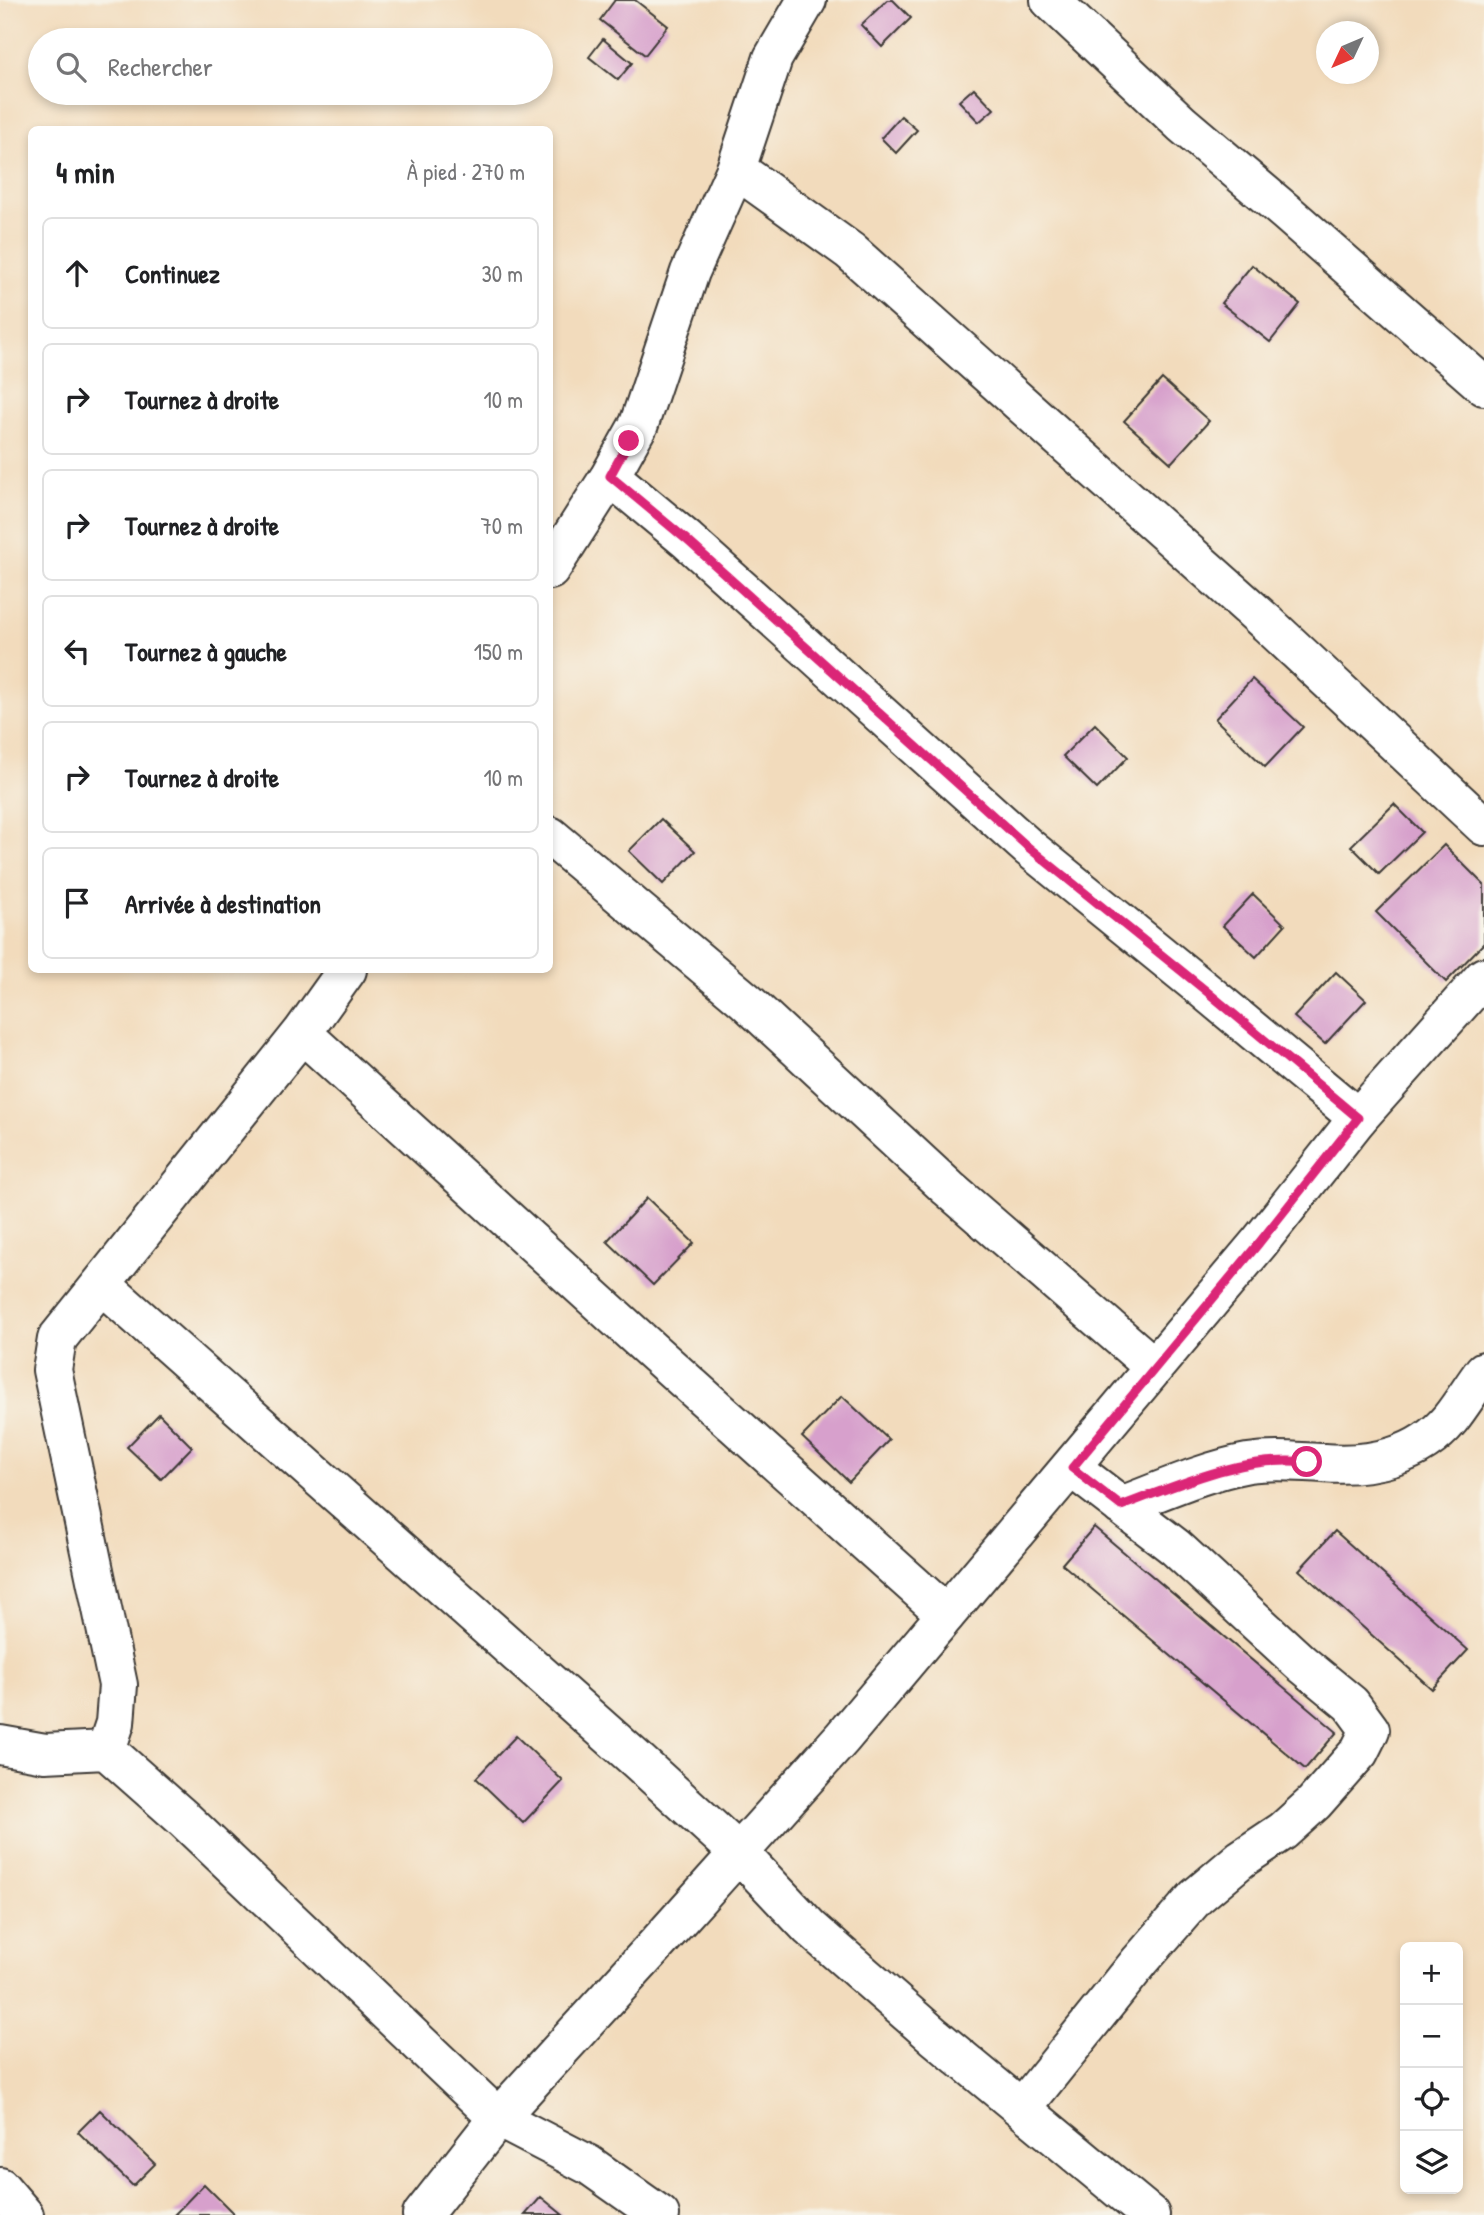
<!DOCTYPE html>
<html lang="fr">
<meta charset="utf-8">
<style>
body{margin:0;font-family:"Patrick Hand",sans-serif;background:#f2f2f2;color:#202124}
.controls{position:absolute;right:21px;bottom:21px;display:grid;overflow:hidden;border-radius:10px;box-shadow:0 4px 10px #0003}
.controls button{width:63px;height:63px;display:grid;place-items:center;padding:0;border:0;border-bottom:2px solid #e0e0e0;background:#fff;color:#202124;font:35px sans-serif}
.compass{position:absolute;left:1316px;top:21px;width:63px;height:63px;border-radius:50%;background:#fff;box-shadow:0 4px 10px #0003;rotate:226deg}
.stop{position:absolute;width:21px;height:21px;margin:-16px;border:5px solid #db2777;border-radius:50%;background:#fff}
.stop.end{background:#db2777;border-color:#fff;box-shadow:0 2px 7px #0008}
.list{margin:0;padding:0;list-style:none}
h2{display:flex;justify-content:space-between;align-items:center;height:91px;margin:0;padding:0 28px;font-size:30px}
h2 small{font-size:23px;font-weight:400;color:#757577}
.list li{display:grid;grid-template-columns:46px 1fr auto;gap:21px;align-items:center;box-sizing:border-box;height:112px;margin:0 14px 14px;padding:0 14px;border:2px solid #e0e0e0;border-radius:10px}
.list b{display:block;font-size:26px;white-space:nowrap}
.list em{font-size:23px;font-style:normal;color:#757577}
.icon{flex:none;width:38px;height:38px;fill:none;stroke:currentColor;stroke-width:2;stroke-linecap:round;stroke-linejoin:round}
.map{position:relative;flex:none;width:1484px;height:2215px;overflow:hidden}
.search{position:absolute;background:#fff;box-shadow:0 4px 10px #0003;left:28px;top:28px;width:525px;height:77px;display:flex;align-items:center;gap:18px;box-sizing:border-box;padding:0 24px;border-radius:38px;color:#757577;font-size:26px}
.panel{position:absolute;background:#fff;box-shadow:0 4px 10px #0003;left:28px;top:126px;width:525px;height:847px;border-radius:10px}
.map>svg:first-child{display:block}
</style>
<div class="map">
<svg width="1484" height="2215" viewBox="0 0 1484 2215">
<rect width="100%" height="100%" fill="#f7f3e8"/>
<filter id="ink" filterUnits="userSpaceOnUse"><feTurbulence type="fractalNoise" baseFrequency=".0143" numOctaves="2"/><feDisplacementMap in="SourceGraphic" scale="14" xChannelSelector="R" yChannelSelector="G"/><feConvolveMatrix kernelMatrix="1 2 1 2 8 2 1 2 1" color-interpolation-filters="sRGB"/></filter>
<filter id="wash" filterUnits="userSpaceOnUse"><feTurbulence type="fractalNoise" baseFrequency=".00686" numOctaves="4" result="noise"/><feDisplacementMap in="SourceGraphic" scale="28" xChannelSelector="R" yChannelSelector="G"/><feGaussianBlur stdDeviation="1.57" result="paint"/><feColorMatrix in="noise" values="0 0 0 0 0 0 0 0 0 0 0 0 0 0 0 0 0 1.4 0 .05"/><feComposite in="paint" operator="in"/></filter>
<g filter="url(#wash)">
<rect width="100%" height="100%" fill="#f2dbbc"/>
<g id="blocks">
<!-- building -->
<path fill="#d7a0cc" d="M615 0H635L668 26 645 55 600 20Z
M887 0H893L911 18 882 47 861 25Z
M603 39 632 63 618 80 589 57Z
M974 88 994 109 979 122 959 101Z
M901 116 917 130 896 153 881 138Z
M1252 265 1300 304 1270 342 1221 303Z
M1162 379 1209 421 1171 463 1124 421Z
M1252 679 1303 727 1265 767 1215 719Z
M1095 724 1128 757 1097 789 1063 756Z
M1394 804 1422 832 1379 874 1351 846Z
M661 819 695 851 663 884 629 851Z
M1444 845 1484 885V943L1446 982 1376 912Z
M1253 894 1285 925 1256 957 1223 926Z
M1336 972 1366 1000 1325 1044 1294 1017Z
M647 1198 694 1243 653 1285 607 1241Z
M842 1396 889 1440 849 1482 802 1437Z
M159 1414 192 1447 161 1479 127 1447Z
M1094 1527 1337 1732 1305 1769 1062 1564Z
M1335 1531 1468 1650 1432 1689 1299 1570Z
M516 1736 563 1781 523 1823 476 1778Z
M100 2110 155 2164 133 2186 78 2132Z
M204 2184 235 2215H174Z
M541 2197 563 2215H525Z"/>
</g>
</g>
<g filter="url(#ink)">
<use href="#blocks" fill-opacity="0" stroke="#3c3934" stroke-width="2"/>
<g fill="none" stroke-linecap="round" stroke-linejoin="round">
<defs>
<path id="minor" d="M1050 0 1182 124 1287 213 1484 386
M736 169 850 251 1268 624 1484 826
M610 476 687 540 1028 847 1204 990 1358 1118
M550 570 610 476 639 424 690 272 736 169 773 58 807 0
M550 836 746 1001 948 1188 1154 1367
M302 1033 651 1350 946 1614
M101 1284 638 1761 739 1853 810 1928 934 2036 1150 2215
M1121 1506C1163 1490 1205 1471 1248 1463 1274 1459 1298 1462 1323 1463 1370 1467 1419 1457 1450 1419 1462 1404 1472 1387 1484 1371
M0 1745 45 1753 106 1750 115 1723 118 1685 52 1370 57 1339 302 1033 347 970
M106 1750 184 1819 498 2118 589 2165 660 2215
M1022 2108 1140 1961 1196 1897 1241 1859 1283 1831 1314 1803 1359 1752 1370 1730 1351 1704 1301 1663 1175 1547 1072 1468
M0 2187 24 2215"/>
<path id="tertiary" d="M422 2215 498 2118 657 1944 842 1738 1259 1243 1358 1118 1484 977"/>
</defs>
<!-- minor casing -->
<use href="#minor" stroke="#3c3934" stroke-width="42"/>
<!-- tertiary casing -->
<use href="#tertiary" stroke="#3c3934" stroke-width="42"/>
<!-- minor -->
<use href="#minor" stroke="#fff" stroke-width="38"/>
<!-- tertiary -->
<use href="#tertiary" stroke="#fff" stroke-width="38"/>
</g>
</g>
<g fill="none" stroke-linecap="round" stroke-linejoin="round" filter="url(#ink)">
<!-- route -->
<path stroke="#db2777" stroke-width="9" d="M629 441 610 476 687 540 1028 847 1205 990 1358 1118 1259 1243 1072 1468 1121 1506C1181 1484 1242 1455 1307 1462"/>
</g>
</svg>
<div class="controls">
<button>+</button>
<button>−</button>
<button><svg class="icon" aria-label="locate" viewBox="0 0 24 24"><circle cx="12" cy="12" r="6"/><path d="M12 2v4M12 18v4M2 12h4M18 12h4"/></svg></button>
<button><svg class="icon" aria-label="layers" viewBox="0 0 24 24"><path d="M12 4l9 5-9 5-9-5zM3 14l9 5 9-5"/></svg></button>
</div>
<svg class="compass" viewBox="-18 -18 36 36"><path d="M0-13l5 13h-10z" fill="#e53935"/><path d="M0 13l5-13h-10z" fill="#757577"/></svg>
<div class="stop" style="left:1307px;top:1462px"></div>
<div class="stop end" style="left:629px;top:441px"></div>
<div class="search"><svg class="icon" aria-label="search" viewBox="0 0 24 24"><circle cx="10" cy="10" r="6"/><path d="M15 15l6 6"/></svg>Rechercher</div>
<section class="panel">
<h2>4 min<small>À pied · 270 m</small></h2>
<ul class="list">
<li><svg class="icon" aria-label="ahead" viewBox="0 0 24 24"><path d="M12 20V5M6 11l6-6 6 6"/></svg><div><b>Continuez</b></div><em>30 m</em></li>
<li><svg class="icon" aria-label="right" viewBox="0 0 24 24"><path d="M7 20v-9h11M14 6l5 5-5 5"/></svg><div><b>Tournez à droite</b></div><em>10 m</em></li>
<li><svg class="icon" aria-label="right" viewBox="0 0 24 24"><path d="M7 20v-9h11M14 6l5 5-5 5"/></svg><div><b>Tournez à droite</b></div><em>70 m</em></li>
<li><svg class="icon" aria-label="left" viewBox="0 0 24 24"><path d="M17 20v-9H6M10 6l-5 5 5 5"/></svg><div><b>Tournez à gauche</b></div><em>150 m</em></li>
<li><svg class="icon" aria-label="right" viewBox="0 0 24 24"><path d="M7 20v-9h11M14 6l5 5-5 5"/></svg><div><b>Tournez à droite</b></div><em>10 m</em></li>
<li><svg class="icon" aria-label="arrive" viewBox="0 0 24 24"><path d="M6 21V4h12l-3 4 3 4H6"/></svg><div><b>Arrivée à destination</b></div></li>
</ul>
</section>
</div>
